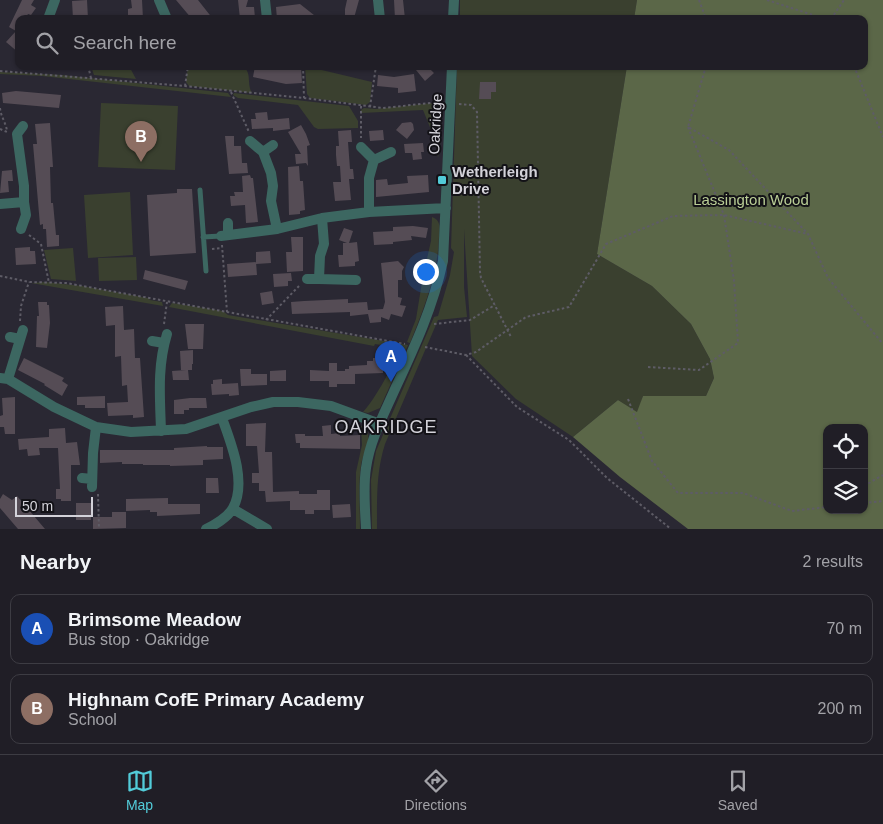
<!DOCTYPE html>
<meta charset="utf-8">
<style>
body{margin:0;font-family:Helvetica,sans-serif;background:#28272e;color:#f1f3f6}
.controls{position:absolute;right:15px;bottom:15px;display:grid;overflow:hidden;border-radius:10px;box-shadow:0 1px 4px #0004}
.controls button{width:45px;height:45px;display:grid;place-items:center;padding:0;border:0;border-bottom:1px solid #3d3c43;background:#201e26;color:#f1f3f6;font:25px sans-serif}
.scale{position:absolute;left:15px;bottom:12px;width:78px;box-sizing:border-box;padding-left:5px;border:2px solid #d3d2d9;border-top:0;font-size:14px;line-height:18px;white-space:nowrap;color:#d3d2d9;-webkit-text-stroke:4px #131217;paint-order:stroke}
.you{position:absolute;left:425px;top:271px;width:18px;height:18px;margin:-12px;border:4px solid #fff;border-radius:50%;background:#1a73e8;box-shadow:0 0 0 8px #1a73e833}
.badge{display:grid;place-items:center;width:32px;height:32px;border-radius:50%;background:#52cbd8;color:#fff;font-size:16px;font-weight:700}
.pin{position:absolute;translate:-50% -41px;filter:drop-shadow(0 1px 2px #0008)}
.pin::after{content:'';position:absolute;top:26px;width:18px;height:15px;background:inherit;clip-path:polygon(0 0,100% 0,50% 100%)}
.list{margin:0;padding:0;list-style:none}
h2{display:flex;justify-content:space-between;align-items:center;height:65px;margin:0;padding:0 20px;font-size:21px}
h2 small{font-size:16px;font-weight:400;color:#a2a2a7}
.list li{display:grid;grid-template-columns:32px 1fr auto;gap:15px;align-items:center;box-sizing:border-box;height:70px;margin:0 10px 10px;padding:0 10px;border:1px solid #3d3c43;border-radius:10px}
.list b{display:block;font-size:19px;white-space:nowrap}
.list p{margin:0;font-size:16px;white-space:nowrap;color:#a2a2a7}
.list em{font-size:16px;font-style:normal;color:#a2a2a7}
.icon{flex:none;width:28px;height:28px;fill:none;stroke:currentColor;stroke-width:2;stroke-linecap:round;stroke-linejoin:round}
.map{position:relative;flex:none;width:883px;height:529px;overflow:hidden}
.search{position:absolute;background:#201e26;box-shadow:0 1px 4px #0004;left:15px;right:15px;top:15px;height:55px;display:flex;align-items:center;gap:12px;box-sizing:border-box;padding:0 18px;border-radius:10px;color:#a2a2a7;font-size:19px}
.sheet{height:225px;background:#201e26}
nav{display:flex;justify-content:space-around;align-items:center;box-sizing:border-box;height:70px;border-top:1px solid #3d3c43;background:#201e26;font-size:14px;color:#a2a2a7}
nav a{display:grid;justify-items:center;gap:2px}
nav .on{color:#52cbd8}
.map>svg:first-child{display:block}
</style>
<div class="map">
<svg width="883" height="529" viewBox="0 0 883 529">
<rect width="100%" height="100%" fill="#2a2833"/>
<!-- green -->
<path fill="#3a402f" d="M460 0H637L634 19H460Z
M91 66H129L136 79 94 75Z
M188 66H221L246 69C251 76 247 85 252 93L189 86 186 82Z
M305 66 372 82 370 102 366 105 310 98 307 94Z
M457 66H627L597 254 652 286 691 324 710 359 714 378 706 396H643L638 413 618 400 573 437 516 399 472 356 464 229V287L467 317 438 320 385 444C376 472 377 499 377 529H372L371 480 376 451 434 317 438 316 450 275 454 252 451 248Z
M0 72 62 75 228 93 231 97 42 76 0 74Z
M234 93 349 106 358 121V128L318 129 314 127 298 105 238 98 233 95Z
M442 102 441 139 438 158 436 142 423 110 361 113V110L364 108 376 109Z
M101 103 178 106 175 170 98 167Z
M130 192 133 255 88 258 84 195Z
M432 217C441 220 440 228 439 237 438 274 424 308 410 343L407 342 416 319 423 276 431 241Z
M73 248 76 281 51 279 44 250Z
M136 257 137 280 99 281 98 258Z
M45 282 82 286 148 298 150 300 162 302 163 306 31 283Z
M172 303 223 311 228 315 408 345 380 408 368 413 363 412C376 398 393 366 400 348L375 344 374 346 169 307Z
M361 426C365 427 367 430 368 434 370 444 362 456 361 465 358 486 360 508 360 529H356V472L362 445Z"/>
<!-- forest -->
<path fill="#5b6748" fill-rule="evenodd" d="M637 0H883V529H688L620 477 573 437 618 400 637 412 643 396H706L714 378 710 359 691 324 652 286 597 254 627 66H864V19H634ZM827 428H864V510H827Z"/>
<!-- building -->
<path fill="#554c55" d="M22 0H34L31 5 36 8 31 15 28 14 25 19H19V53L6 42 16 31 9 27Z
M87 0 88 19H73L72 1Z
M131 0H142L143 19H128V9L132 8Z
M176 0H198L213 19H192Z
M238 0H248L246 7H254L255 18 240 19Z
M347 0H359L354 18 345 19V9Z
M394 0H403L405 19H395Z
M300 4 319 19H277L276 7Z
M255 66H301L302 83 286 84 253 77Z
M420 66H427L434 73 425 81 416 70Z
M414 74 416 91 398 93V88L377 86 378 75 394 77Z
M480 82H496V92H491V99H479Z
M16 91 61 95 59 108 3 103 2 93Z
M267 112 268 120 289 118 290 129 273 131V128L252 129 251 119H256L255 113Z
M411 122 413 124 414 130 407 139 396 130 402 123Z
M50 123 53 167H50L51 203H53L56 235H59V246L47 247 46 229H43V224L40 225 33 144H37L35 124Z
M301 125 306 134 310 145 307 146 308 166 306 163 296 164 295 154H301L288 132Z
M351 130 352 142H348L350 169H353L354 179H349L351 200 335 201 333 182H341L340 166H337L336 155V146H339L338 131Z
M383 130 384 140 370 141 369 131Z
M225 136H234V146H241L242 163H247L248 173 229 174Z
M423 143 424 152H421L422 159 413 160 412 153H405L404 144Z
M299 166 300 181H303L305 210 300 211V214L289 215 288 167Z
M12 170 13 181H8L9 192 0 193 2 171Z
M250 175 251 178H253L258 222 246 223 245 205 231 206 230 196H235L234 192H243L242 176Z
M428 175 429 192 376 197V180L387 179 388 185 408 183 407 176Z
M177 189H192L196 253 150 256 147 195 177 193Z
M413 226 428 228 426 238 411 236 412 240 393 242V244L374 245 373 232 393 231V227Z
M344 228 353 231 349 243 357 242 359 261 355 262V266L339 267 338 255H343V243H347L339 240Z
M291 237H303V271L287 272 286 252H292Z
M30 247V251H35L36 264 16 265 15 248Z
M270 251 271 263 256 264V252Z
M398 261 404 267 402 271V280H398V297L402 298 400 305 406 306 402 317 391 314 389 320 381 317V322L370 323 368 314 350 316V312L292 314 291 302 304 301 348 299V303L367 302 368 310 383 309 385 302 381 263Z
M256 262 257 275 228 277 227 264Z
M145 270 188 281 185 290 143 279Z
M291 273 292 281H288V286L274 287 273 274Z
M272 291 274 303 262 305 260 293Z
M38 302H47V305H49L50 323 47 348 36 347 37 316H39Z
M123 306 124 330 134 329 135 358H140L144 417 133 418V415L108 416 107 403 128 402 127 385 122 386 121 356 115 357V325L106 326 105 307Z
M185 324H204L203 349H188Z
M193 350V364H192V370H188L189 380H173L172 371 186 370H181L180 351Z
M24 358 64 378 62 381 68 385 62 396 44 385 45 384 18 370Z
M373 358H383V373L355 374V384H337V387H329V381H310V370L329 371V363H337V371H345V369H349V366L367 365V361H373Z
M240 369H251V374H267V385L241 386Z
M286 370V381H270V371Z
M222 379V384L238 383 239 395 229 396V394L212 395 211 384H213V380Z
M105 396V408H85V405H77V397Z
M15 397V434H5L4 427H0V416L3 415 2 398Z
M190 398H206L207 408H189V410H184V414H174V400Z
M266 423 265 452H272L273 492 299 491V494H317V490H330V510H314V514H305V510H290V501L266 502 265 491H259V483H252V473H259L257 446H246V424Z
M331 425V434L340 433V436L360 435V449L300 448V443H296L295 434H305V436H323L322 426Z
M65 428 66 443 77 442 80 465H71V501H61V499H56V489H60L58 448H39L40 455 28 456 27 449 19 450 18 439 49 437V429Z
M207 446V447H223V459L203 460V465L170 466V465H143V464H122V462L100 463V450H174V448Z
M206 478H218L219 493H206Z
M3 494 12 500 17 496 45 529H18L0 508V499Z
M168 498V504H200V514L157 516V512H150V510L126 511V499Z
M76 503H91V520H76Z
M350 504 351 517 333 518 332 505Z
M112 512H126V528L93 529V517H112Z"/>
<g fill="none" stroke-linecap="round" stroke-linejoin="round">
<!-- path -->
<path stroke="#5e5c66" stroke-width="2" stroke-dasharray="2.5 2.5" stroke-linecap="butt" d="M699 0 706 19
M767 0 825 19
M831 19 844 0
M88 66 91 78
M303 66 304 98
M706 66 688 127 729 150 808 234 828 278 883 344
M854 66 883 137
M0 71 185 86 304 98 383 108 440 102
M185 86 188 66
M231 92 249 132
M459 104 471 105 477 112 480 272 481 278 511 337
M361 106V138
M370 107 376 66
M0 108C1 117 6 123 7 131
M0 129 7 132
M455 192 478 190
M29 235 41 244 49 283
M222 245 227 312
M212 249 222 248
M0 276 29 282 66 283 405 344
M266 320 299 286
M20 321 21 306 29 282
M164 324 167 302
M434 324 470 320 495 305
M425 347 466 355 476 352 526 317 569 307 606 244 673 216 724 215 808 234
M466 355 517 407 569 440 607 478 671 529
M648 367 699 370 738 343 734 281 724 215 688 127
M628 399 652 461 678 493H743L792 511 827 507
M864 486 883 475
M98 494 99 529
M864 503 883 501"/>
<!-- service -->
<path stroke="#3c6761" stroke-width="5" d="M200 190 206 271
M203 237 221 236"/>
<!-- minor -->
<path stroke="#3c6761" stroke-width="10" d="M159 0 167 19
M265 0 267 19
M378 0 380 19
M48 19 55 0
M453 19 454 0
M250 141 263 152 271 173 273 186 271 201 277 229
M361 147 374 160
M263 152 273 145
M0 204 24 202V186L17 134 23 126
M369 212V178L374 160 391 152
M322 218 324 244 320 256 319 279 356 280
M228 223V235
M21 229 26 215 24 202
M221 236 277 229 322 218 369 212 446 208
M307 279H319
M10 337 20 339
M152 341 164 343
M0 378 8 379 54 407 96 427 131 432 186 429 251 407 273 402H298L331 406 380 424
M8 379 23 330
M161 431C160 397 157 367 167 334
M82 478 92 479
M92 487 93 453 96 427
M233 509 267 529
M206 529C215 525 228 517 233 508 247 482 231 443 222 418
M366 529C365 509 363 487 366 468 370 440 384 414 395 389 415 346 433 307 443 261L452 66"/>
</g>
<!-- markers -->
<rect fill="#52cbd8" stroke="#131217" stroke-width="2" x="437" y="175" width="10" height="10" rx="2.5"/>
<g text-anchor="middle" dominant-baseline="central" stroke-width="4" stroke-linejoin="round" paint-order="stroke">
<!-- street labels -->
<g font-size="15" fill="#d3d2d9" stroke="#131217">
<text transform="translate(435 124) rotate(-87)">Oakridge</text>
</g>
<!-- poi labels -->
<g font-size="15" font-weight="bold" fill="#d3d2d9" stroke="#131217" text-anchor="start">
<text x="452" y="171">Wetherleigh<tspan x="452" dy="17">Drive</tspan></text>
</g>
<!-- park labels -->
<g font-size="15" fill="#bace96" stroke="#131217">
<text x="751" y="199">Lassington Wood</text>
</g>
<!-- quarter labels -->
<g font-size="18" letter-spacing="1" fill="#d3d2d9" stroke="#131217">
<text x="386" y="427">OAKRIDGE</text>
</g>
</g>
</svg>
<div class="controls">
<button><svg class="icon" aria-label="locate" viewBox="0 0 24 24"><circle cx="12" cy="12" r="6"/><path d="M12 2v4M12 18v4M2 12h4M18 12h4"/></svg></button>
<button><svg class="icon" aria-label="layers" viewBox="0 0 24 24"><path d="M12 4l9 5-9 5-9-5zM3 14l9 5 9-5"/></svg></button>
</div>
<div class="scale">50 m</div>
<div class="you"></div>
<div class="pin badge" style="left:391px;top:382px;background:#1a4fb4">A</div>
<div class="pin badge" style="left:141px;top:162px;background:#8d6e63">B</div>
<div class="search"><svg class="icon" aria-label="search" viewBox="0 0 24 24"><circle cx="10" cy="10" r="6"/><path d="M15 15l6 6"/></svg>Search here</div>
</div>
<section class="sheet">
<h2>Nearby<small>2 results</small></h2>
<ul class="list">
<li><span class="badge" style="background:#1a4fb4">A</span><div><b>Brimsome Meadow</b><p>Bus stop · Oakridge</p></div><em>70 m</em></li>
<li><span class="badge" style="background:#8d6e63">B</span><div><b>Highnam CofE Primary Academy</b><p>School</p></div><em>200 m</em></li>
</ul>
</section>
<nav>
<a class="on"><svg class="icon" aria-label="map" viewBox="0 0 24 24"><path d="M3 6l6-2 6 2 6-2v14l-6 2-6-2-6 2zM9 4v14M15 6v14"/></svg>Map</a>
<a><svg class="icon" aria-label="directions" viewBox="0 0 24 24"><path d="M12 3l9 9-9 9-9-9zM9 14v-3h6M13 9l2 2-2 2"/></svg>Directions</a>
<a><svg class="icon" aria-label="saved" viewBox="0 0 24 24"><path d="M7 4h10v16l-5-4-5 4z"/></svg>Saved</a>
</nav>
